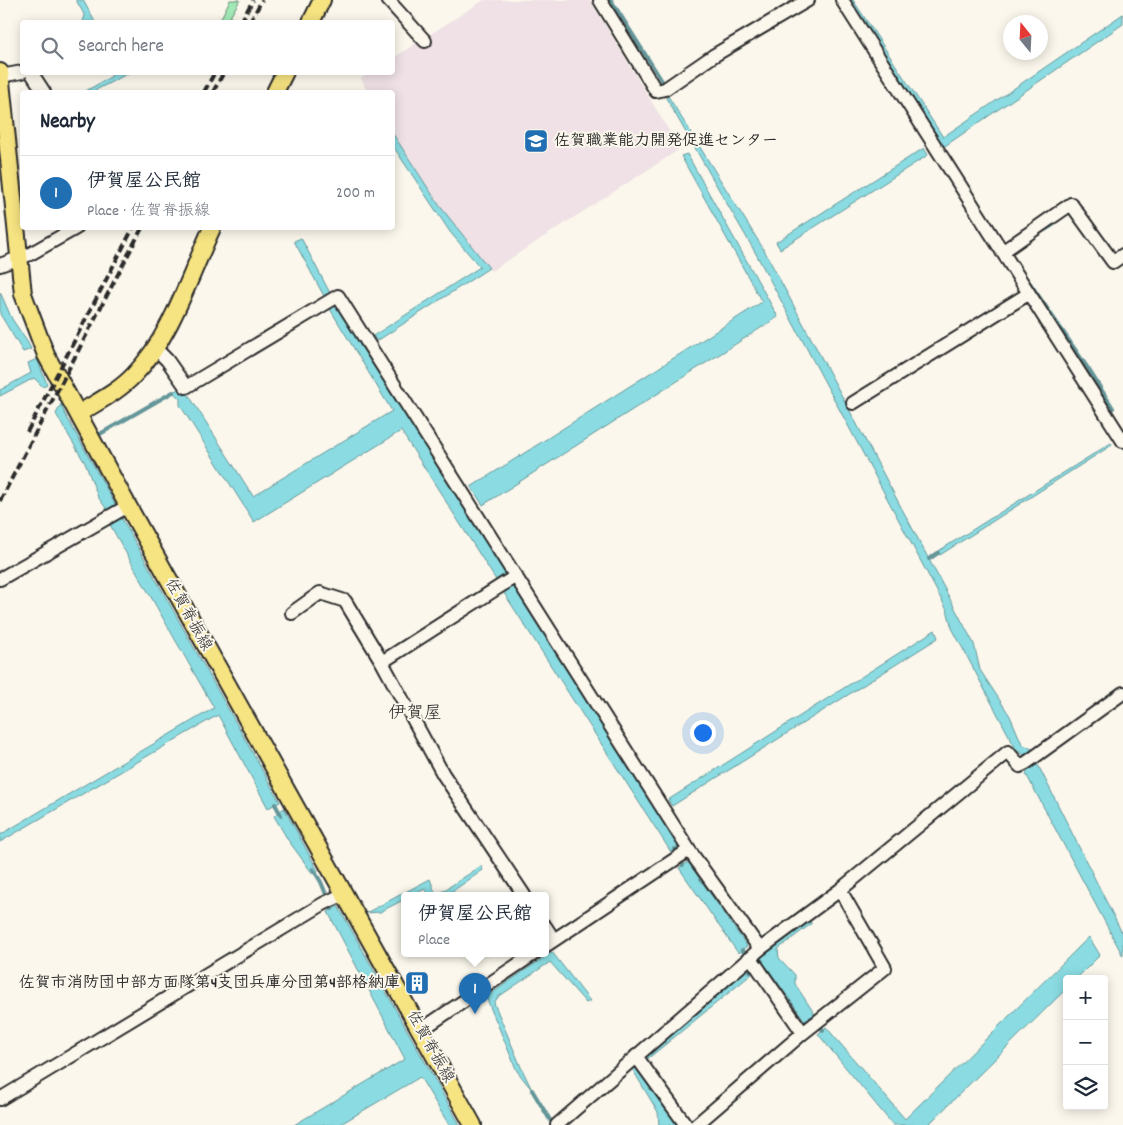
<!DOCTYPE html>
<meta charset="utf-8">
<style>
body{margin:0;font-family:Dekko,"Klee One",sans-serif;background:#f2f2f3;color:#1f2937}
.controls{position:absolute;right:15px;bottom:15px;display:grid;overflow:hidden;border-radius:5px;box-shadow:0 2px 12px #0003}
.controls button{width:45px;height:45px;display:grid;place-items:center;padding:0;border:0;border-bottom:1px solid #e0e1e3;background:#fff;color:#1f2937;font:25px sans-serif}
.compass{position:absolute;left:1003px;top:15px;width:45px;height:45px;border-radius:50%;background:#fff;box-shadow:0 2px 12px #0003;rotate:342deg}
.you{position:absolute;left:702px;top:732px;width:18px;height:18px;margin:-12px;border:4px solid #fff;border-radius:50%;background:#1a73e8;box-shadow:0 0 0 8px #1a73e833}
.badge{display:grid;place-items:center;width:32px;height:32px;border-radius:50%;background:#1f6fb2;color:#fff;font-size:16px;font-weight:700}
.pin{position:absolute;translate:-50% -41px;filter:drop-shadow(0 1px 2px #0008)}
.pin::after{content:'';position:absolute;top:26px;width:18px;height:15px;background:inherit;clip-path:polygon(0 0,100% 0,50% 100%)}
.popup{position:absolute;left:401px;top:892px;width:148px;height:65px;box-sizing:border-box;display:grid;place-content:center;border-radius:5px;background:#fff;filter:drop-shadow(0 1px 4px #0005);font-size:16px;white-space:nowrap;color:#747a83}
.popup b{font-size:19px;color:#1f2937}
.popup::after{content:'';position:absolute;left:50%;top:100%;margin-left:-10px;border:10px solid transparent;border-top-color:#fff}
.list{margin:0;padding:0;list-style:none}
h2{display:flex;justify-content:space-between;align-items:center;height:65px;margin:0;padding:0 20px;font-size:21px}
h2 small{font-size:16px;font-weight:400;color:#747a83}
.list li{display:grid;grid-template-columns:32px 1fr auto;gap:15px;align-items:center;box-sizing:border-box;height:75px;padding:0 20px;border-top:1px solid #e0e1e3}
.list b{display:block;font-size:19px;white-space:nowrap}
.list p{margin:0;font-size:16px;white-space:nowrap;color:#747a83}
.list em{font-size:16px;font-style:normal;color:#747a83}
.icon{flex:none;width:28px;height:28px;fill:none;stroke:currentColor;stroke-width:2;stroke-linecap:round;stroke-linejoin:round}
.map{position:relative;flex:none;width:1123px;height:1125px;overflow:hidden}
.search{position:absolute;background:#fff;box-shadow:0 2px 12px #0003;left:20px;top:20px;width:375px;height:55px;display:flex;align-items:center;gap:12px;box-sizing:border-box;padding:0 18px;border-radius:5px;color:#747a83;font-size:19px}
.panel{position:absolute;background:#fff;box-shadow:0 2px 12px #0003;left:20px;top:90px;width:375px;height:140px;border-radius:5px}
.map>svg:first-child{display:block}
</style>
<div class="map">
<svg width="1123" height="1125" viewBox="0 0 1123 1125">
<rect width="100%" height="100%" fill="#fbf7ec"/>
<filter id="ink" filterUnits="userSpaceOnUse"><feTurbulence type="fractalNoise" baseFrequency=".02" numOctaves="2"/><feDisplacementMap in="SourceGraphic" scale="10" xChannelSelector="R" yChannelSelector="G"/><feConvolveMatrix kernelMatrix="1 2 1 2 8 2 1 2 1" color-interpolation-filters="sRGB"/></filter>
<g filter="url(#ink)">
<!-- built -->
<path fill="#efe1e5" d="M484 0H590L680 149 491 271 437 203 393 134 392 92H367L361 78 370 73 392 72 393 58Z"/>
<!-- green -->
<path fill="#a1e9b7" stroke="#668a71" d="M230 0H240L227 22 220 20Z"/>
<!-- water -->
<path fill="#8adce2" stroke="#649599" d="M76 0H83L95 22H84L83 21 85 16Z
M847 0H853L943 137 1123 14V24L942 148Z
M110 73H129L92 92H84L112 76Z
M668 96 764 250 974 644 980 670 1010 716 1022 744 1034 750 1032 766 1038 765 1123 935V956L1026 774 1029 768 1025 756 1016 749 952 628 947 610 755 252 666 98Z
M393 134 439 205 489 268 377 341 373 336 480 267 450 232 393 146Z
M924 148 928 155 780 249 776 242Z
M687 154 778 317 483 505 471 487 762 302 681 156Z
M301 238 330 293 324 296 294 241Z
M0 292 12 319 28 343 31 349 23 352 0 314Z
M337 303 362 348 507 573 496 580 401 431 254 522 180 405V399L173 392 178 389 184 395 188 394 253 496 392 411 330 309Z
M37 359 47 384 43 387 34 378 0 396V390L31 373 28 363Z
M61 404 64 412 116 506 108 511 98 497 85 463 56 414Z
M1111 443 1112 445 940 555 937 552Z
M121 517 280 802 268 808 218 715 0 842V835L214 708 109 523Z
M515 584 681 845 671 852 504 593Z
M935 630 938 638 672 806 668 800Z
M284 808 318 871 313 874 288 840 274 816Z
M688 862 747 946 738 953 679 868Z
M481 866 483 870 447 895H437Z
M430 879 436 895H429L425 889 413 895H405V899L380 912 366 913Z
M338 906 460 1125H449L420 1077 339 1125H294L405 1059 328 912Z
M810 918 811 924 778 949 779 958 795 975V984L816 1016 805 1021 761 959 763 955Z
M1089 937 1100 955 1076 979H1067V988L928 1125H893L818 1034 826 1027 905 1119Z
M552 952 590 1001 586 1003 550 962 498 997 494 1003 521 1067 532 1090 517 1071 486 997Z
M745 969 753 973 645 1061 642 1056Z
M634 1064 638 1068 678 1125H659L658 1112 631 1067Z"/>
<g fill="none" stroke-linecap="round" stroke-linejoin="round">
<!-- stream -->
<path stroke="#649599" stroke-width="4" d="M611 0 662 81
M1038 234 1053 225
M1029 282 1089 370 1113 408
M100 434 173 392
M929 559 938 553
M275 804 281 815
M675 849 683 865
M313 869 321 882 332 909
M742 950 748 958
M750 971 762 961
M811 1018 823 1030
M532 1090 553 1125"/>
<defs>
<path id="minor" d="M388 0 425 41
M600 0 656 91 665 89 713 56 808 0
M842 0 1123 441
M31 72 44 92
M1 76 22 72
M1002 252 1071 204 1113 262 1123 255
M0 265 30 254 76 228
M156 349 167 360 186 387 338 296 689 850 760 949
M853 403 1028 294
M0 579 128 506
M292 613 320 593 345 601 382 662 443 774 524 895
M382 662 516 576
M545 926 554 940
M545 946 689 850
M751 958 803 1033
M421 1030 535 953
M636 1056 686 1125
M0 1099 323 904 344 894
M557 1125 760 949 840 890 1008 752 1020 766 1026 763 1123 693
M696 1125 803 1033 885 968 840 890"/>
<path id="major" d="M311 22 322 0
M0 72 23 294 46 355 128 506 473 1125
M275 92 285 72
M78 414C97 402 118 392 134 375 171 337 190 275 212 228"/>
</defs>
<!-- minor casing -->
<use href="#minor" stroke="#2b2b2b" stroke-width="16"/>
<!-- major casing -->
<use href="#major" stroke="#2b2b2b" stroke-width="20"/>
<!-- minor -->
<use href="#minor" stroke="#fbf7ec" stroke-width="12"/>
<!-- major -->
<use href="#major" stroke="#f6e381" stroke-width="16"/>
<!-- rail -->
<path stroke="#2b2b2b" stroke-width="4" stroke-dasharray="8 4" stroke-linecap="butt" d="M241 22 253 0
M250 22 262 0
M204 92 215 72
M213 92 224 72
M27 432 133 228
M0 501 142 228"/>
</g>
</g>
<!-- icons -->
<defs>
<symbol id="university-square" viewBox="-11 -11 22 22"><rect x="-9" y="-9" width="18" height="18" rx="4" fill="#1f6fb2" stroke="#fbf7ec"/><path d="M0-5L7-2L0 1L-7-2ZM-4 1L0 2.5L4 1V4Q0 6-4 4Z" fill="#fff"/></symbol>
<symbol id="building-square" viewBox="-11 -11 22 22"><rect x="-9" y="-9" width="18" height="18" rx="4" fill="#1f6fb2" stroke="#fbf7ec"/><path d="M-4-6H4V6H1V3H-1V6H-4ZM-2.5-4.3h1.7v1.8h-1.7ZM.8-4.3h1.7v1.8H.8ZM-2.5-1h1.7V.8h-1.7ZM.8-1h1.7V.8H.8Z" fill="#fff"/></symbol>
</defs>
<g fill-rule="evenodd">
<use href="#university-square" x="522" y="127" width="28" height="28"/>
<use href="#building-square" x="403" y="969" width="28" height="28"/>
</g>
<g text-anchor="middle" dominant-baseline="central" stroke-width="4" stroke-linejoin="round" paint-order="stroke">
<!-- poi labels -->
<g font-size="16" font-weight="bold" fill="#2b2b2b" stroke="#fbf7ec" text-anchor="start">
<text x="554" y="141">佐賀職業能力開発促進センター</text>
<text x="400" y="983" text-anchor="end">佐賀市消防団中部方面隊第4支団兵庫分団第4部格納庫</text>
</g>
<!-- street labels -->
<g font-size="16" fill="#2b2b2b" stroke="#fbf7ec">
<text transform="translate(188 615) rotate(61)">佐賀脊振線</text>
<text transform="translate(430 1047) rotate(61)">佐賀脊振線</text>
</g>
<!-- neighbourhood labels -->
<g font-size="18" fill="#2b2b2b" stroke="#fbf7ec">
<text x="415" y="714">伊賀屋</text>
</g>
</g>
</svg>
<div class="controls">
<button>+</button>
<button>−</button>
<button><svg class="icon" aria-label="layers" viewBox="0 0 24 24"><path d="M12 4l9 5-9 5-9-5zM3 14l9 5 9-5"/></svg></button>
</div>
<svg class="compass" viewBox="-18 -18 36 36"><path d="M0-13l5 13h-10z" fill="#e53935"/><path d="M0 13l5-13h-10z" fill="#747a83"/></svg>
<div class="you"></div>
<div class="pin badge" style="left:475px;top:1014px">1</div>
<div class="popup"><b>伊賀屋公民館</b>Place</div>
<div class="search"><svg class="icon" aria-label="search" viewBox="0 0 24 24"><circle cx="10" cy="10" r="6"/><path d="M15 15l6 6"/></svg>Search here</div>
<section class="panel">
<h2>Nearby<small></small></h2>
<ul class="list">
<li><span class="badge">1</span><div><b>伊賀屋公民館</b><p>Place · 佐賀脊振線</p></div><em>200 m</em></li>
</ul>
</section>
</div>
